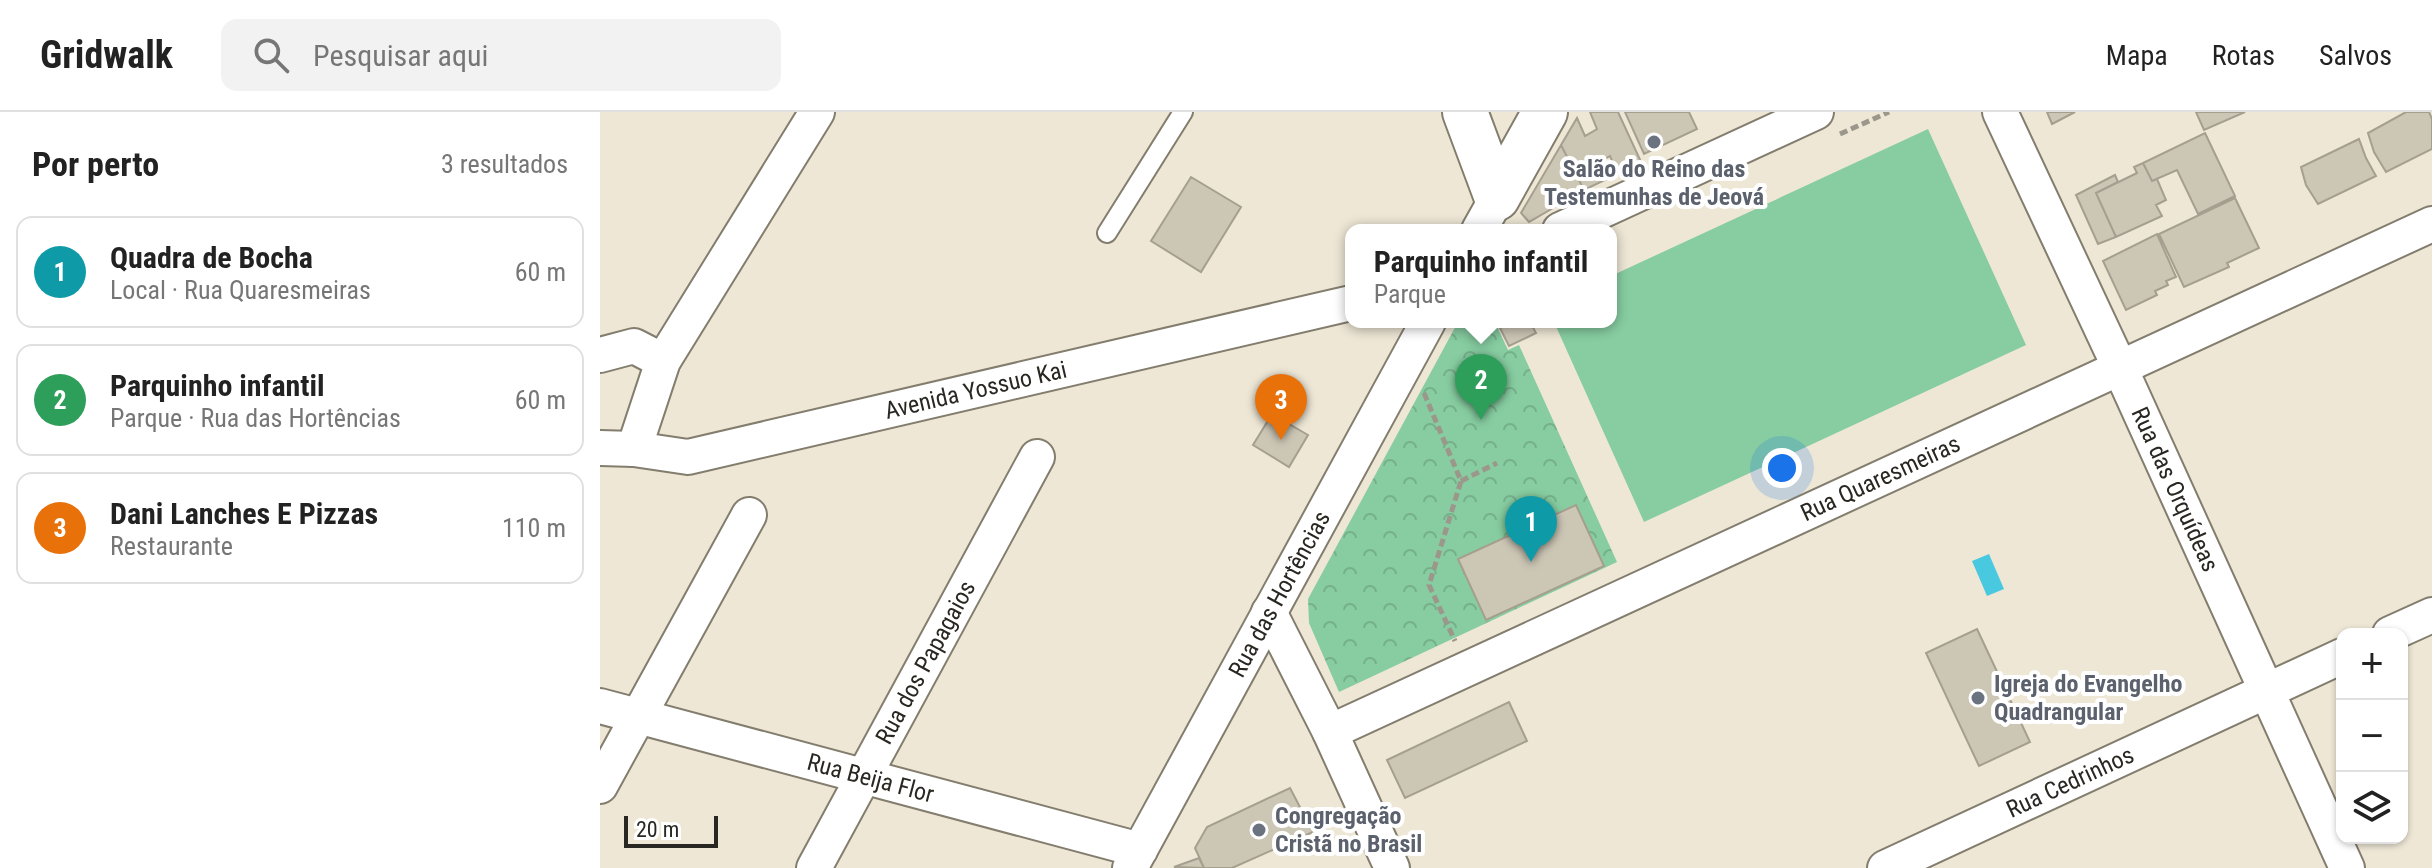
<!DOCTYPE html>
<html lang="pt">
<meta charset="utf-8">
<style>
body{margin:0;font-family:"Roboto Condensed",sans-serif;background:#f2f2f2;color:#222}
.controls{position:absolute;right:24px;bottom:24px;display:grid;overflow:hidden;border-radius:16px;box-shadow:0 2px 6px #0004}
.controls button{width:72px;height:72px;display:grid;place-items:center;padding:0;border:0;border-bottom:2px solid #e0e0e0;background:#fff;color:#222;font:40px sans-serif}
.scale{position:absolute;left:24px;bottom:20px;width:94px;box-sizing:border-box;padding-left:8px;border:4px solid #292721;border-top:0;font-size:22px;line-height:28px;white-space:nowrap;color:#292721;-webkit-text-stroke:6px #fff;paint-order:stroke}
.you{position:absolute;left:1182px;top:356px;width:28px;height:28px;margin:-20px;border:6px solid #fff;border-radius:50%;background:#1a73e8;box-shadow:0 0 0 12px #1a73e833}
.badge{display:grid;place-items:center;width:52px;height:52px;border-radius:50%;background:#0f766e;color:#fff;font-size:26px;font-weight:700}
.pin{position:absolute;translate:-50% -66px;filter:drop-shadow(0 2px 4px #0008)}
.pin::after{content:'';position:absolute;top:42px;width:28px;height:24px;background:inherit;clip-path:polygon(0 0,100% 0,50% 100%)}
.popup{position:absolute;left:745px;top:112px;width:272px;height:104px;box-sizing:border-box;display:grid;place-content:center;border-radius:16px;background:#fff;filter:drop-shadow(0 2px 6px #0005);font-size:26px;white-space:nowrap;color:#767676}
.popup b{font-size:30px;color:#222}
.popup::after{content:'';position:absolute;left:50%;top:100%;margin-left:-16px;border:16px solid transparent;border-top-color:#fff}
.list{margin:0;padding:0;list-style:none}
h2{display:flex;justify-content:space-between;align-items:center;height:104px;margin:0;padding:0 32px;font-size:34px}
h2 small{font-size:26px;font-weight:400;color:#767676}
.list li{display:grid;grid-template-columns:52px 1fr auto;gap:24px;align-items:center;box-sizing:border-box;height:112px;margin:0 16px 16px;padding:0 16px;border:2px solid #e0e0e0;border-radius:16px}
.list b{display:block;font-size:30px;white-space:nowrap}
.list p{margin:0;font-size:26px;white-space:nowrap;color:#767676}
.list em{font-size:26px;font-style:normal;color:#767676}
.icon{flex:none;width:44px;height:44px;fill:none;stroke:currentColor;stroke-width:2;stroke-linecap:round;stroke-linejoin:round}
.map{position:relative;flex:none;width:1832px;height:756px;overflow:hidden}
header{display:flex;align-items:center;gap:48px;box-sizing:border-box;height:112px;padding:0 40px;background:#fff;border-bottom:2px solid #e0e0e0}
header strong{font-size:38px}
nav{display:flex;gap:44px;margin-inline-start:auto;font-size:28px}
.search{width:560px;height:72px;background:#f2f2f2;display:flex;align-items:center;gap:20px;box-sizing:border-box;padding:0 28px;border-radius:16px;color:#767676;font-size:30px}
main{display:flex}
aside{flex:1;background:#fff}
.map>svg:first-child{display:block}
</style>
<header>
<strong>Gridwalk</strong>
<div class="search"><svg class="icon" aria-label="search" viewBox="0 0 24 24"><circle cx="10" cy="10" r="6"/><path d="M15 15l6 6"/></svg>Pesquisar aqui</div>
<nav><a>Mapa</a><a>Rotas</a><a>Salvos</a></nav>
</header>
<main>
<aside>
<h2>Por perto<small>3 resultados</small></h2>
<ul class="list">
<li><span class="badge" style="background:#0f9aa8">1</span><div><b>Quadra de Bocha</b><p>Local · Rua Quaresmeiras</p></div><em>60 m</em></li>
<li><span class="badge" style="background:#2e9e5b">2</span><div><b>Parquinho infantil</b><p>Parque · Rua das Hortências</p></div><em>60 m</em></li>
<li><span class="badge" style="background:#e8710a">3</span><div><b>Dani Lanches E Pizzas</b><p>Restaurante</p></div><em>110 m</em></li>
</ul>
</aside>
<div class="map">
<svg width="1832" height="756" viewBox="0 0 1832 756">
<defs>
<pattern id="park-crowns" width="20" height="18" patternUnits="userSpaceOnUse" patternTransform="scale(2)"><rect width="20" height="18" fill="#87cda1"/><path d="M2 6a3 3 0 1 1 6 0M12 15a3 3 0 1 1 6 0" fill="none" stroke="#75b08a"/></pattern>
</defs>
<rect width="100%" height="100%" fill="#eee7d6"/>
<!-- green -->
<path fill="#87cda1" d="M1328 17 1426 233 1044 410 954 210H1011V164Z"/>
<!-- park -->
<path fill="url(#park-crowns)" d="M858 210H895L908 238 919 233 1017 450 739 580 709 511 708 487Z"/>
<!-- water -->
<path fill="#49c9df" d="M1389 442 1404 477 1387 484 1372 449Z"/>
<!-- building -->
<path fill="#ccc6b5" stroke="#a59f8f" stroke-width="2" d="M990 0H1018L1042 52 1018 62 1010 44 998 50 1007 67 984 78 961 33 977 6 985 24 997 17Z
M1025 0H1089L1097 17 1044 42Z
M1447 0H1475L1452 12Z
M1596 0H1645L1604 18Z
M1806 0H1829L1832 7V37L1786 60 1774 40 1768 21Z
M1605 21 1635 84 1598 102 1577 58 1552 69 1543 51Z
M1759 27 1766 46 1776 64 1718 92 1706 73 1701 55Z
M961 33 984 78 929 110 921 101Z
M1543 51 1552 69 1557 67 1566 88 1556 93 1562 104 1516 125 1496 81 1537 61 1534 55Z
M1515 63 1518 70 1496 81 1516 125 1498 132 1476 83Z
M591 65 641 95 601 160 551 129Z
M1635 86 1659 136 1627 151 1629 155 1584 175 1559 122Z
M1557 122 1576 165 1566 169 1568 173 1555 179 1557 183 1526 198 1503 149Z
M912 210H930L936 221 909 234 900 216Z
M672 302 708 323 689 355 653 333Z
M976 393 1004 454 886 508 858 447Z
M1377 517 1430 630 1379 654 1326 541Z
M909 590 927 629 805 686 787 648Z
M690 676 713 720 632 756H604L595 736 607 715Z
M599 746 604 756 574 755Z"/>
<g fill="none" stroke-linecap="round" stroke-linejoin="round">
<defs>
<path id="service" d="M507 121 583 0"/>
<g id="minor">
<path id="s1" d="M1400 0 1520 256 1747 756"/>
<path d="M879 118 897 86"/>
<path d="M960 118 1216 0"/>
<path d="M0 243 34 234 63 249"/>
<path id="s2" d="M0 336 34 337 88 345 751 191"/>
<path d="M34 337 63 249 217 0"/>
<path d="M669 500 730 620 792 756"/>
<path d="M1790 522 1832 503"/>
<path id="s3" d="M0 594 540 738"/>
<path id="s4" d="M730 620 1832 112"/>
<path d="M0 674 149 403"/>
<path id="s5" d="M214 756 437 345"/>
<path id="s6" d="M530 756 828 210"/>
<path id="s7" d="M1285 756 1742 544"/>
</g>
<path id="tertiary" d="M865 0 897 86
M897 86 945 0"/>
</defs>
<!-- service casing -->
<use href="#service" stroke="#837d6e" stroke-width="22"/>
<!-- minor casing -->
<use href="#minor" stroke="#837d6e" stroke-width="38"/>
<!-- tertiary casing -->
<use href="#tertiary" stroke="#837d6e" stroke-width="48"/>
<!-- path -->
<path stroke="#9c978b" stroke-width="5" stroke-dasharray="8 4" stroke-linecap="butt" d="M1240 22 1289 0
M824 281 861 369 829 473 855 529
M861 369 897 351"/>
<!-- service -->
<use href="#service" stroke="#fff" stroke-width="18"/>
<!-- minor -->
<use href="#minor" stroke="#fff" stroke-width="34"/>
<!-- tertiary -->
<use href="#tertiary" stroke="#fff" stroke-width="44"/>
</g>
<!-- markers -->
<g fill="#6b7280" stroke="#fff" stroke-width="3">
<circle cx="1054" cy="30" r="8"/>
<circle cx="1378" cy="586" r="8"/>
<circle cx="659" cy="718" r="8"/>
</g>
<g text-anchor="middle" dominant-baseline="central" stroke-width="8" stroke-linejoin="round" paint-order="stroke">
<!-- worship labels -->
<g font-size="24" font-weight="bold" fill="#5b616d" stroke="#fff" text-anchor="start">
<text x="1054" y="57" text-anchor="middle">Salão do Reino das<tspan x="1054" dy="28">Testemunhas de Jeová</tspan></text>
<text x="1394" y="572">Igreja do Evangelho<tspan x="1394" dy="28">Quadrangular</tspan></text>
<text x="675" y="704">Congregação<tspan x="675" dy="28">Cristã no Brasil</tspan></text>
</g>
<!-- street labels -->
<g font-size="24" fill="#292721" stroke="#fff">
<text stroke="none"><textPath href="#s2" startOffset="384">Avenida Yossuo Kai</textPath></text>
<text stroke="none"><textPath href="#s4" startOffset="606">Rua Quaresmeiras</textPath></text>
<text stroke="none"><textPath href="#s1" startOffset="416">Rua das Orquídeas</textPath></text>
<text stroke="none"><textPath href="#s6" startOffset="312">Rua das Hortências</textPath></text>
<text stroke="none"><textPath href="#s5" startOffset="234">Rua dos Papagaios</textPath></text>
<text stroke="none"><textPath href="#s3" startOffset="280">Rua Beija Flor</textPath></text>
<text stroke="none"><textPath href="#s7" startOffset="204">Rua Cedrinhos</textPath></text>
</g>
</g>
</svg>
<div class="controls">
<button>+</button>
<button>−</button>
<button><svg class="icon" aria-label="layers" viewBox="0 0 24 24"><path d="M12 4l9 5-9 5-9-5zM3 14l9 5 9-5"/></svg></button>
</div>
<div class="scale">20 m</div>
<div class="you"></div>
<div class="pin badge" style="left:931px;top:450px;background:#0f9aa8">1</div>
<div class="pin badge" style="left:881px;top:308px;background:#2e9e5b">2</div>
<div class="popup"><b>Parquinho infantil</b>Parque</div>
<div class="pin badge" style="left:681px;top:328px;background:#e8710a">3</div>
</div>
</main>
